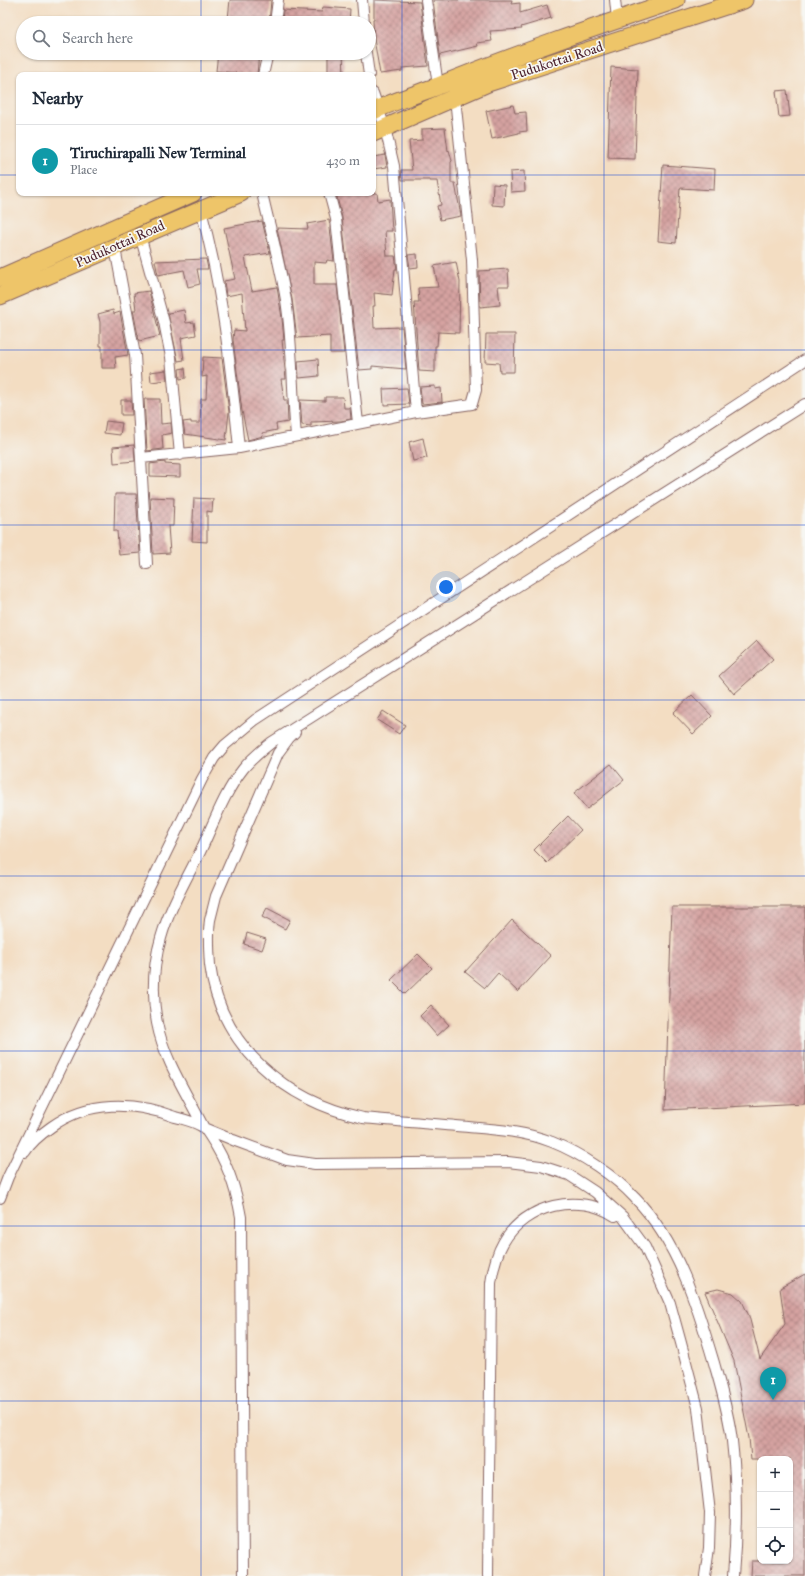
<!DOCTYPE html>
<meta charset="utf-8">
<style>
body{margin:0;font-family:"IM FELL Great Primer",serif;background:#f6f6f7;color:#1f2937}
.controls{position:absolute;right:12px;bottom:12px;display:grid;overflow:hidden;border-radius:8px;box-shadow:0 1px 3px #0004}
.controls button{width:36px;height:36px;display:grid;place-items:center;padding:0;border:0;border-bottom:1px solid #e0e1e3;background:#fff;color:#1f2937;font:20px sans-serif}
.you{position:absolute;left:446px;top:587px;width:14px;height:14px;margin:-10px;border:3px solid #fff;border-radius:50%;background:#1a73e8;box-shadow:0 0 0 6px #1a73e833}
.badge{display:grid;place-items:center;width:26px;height:26px;border-radius:50%;background:#c8321e;color:#fff;font-size:13px;font-weight:700}
.pin{position:absolute;translate:-50% -33px;filter:drop-shadow(0 1px 2px #0008)}
.pin::after{content:'';position:absolute;top:21px;width:14px;height:12px;background:inherit;clip-path:polygon(0 0,100% 0,50% 100%)}
.list{margin:0;padding:0;list-style:none}
h2{display:flex;justify-content:space-between;align-items:center;height:52px;margin:0;padding:0 16px;font-size:17px}
h2 small{font-size:13px;font-weight:400;color:#747a83}
.list li{display:grid;grid-template-columns:26px 1fr auto;gap:12px;align-items:center;box-sizing:border-box;height:72px;padding:0 16px;border-top:1px solid #e0e1e3}
.list b{display:block;font-size:15px;white-space:nowrap}
.list p{margin:0;font-size:13px;white-space:nowrap;color:#747a83}
.list em{font-size:13px;font-style:normal;color:#747a83}
.icon{flex:none;width:22px;height:22px;fill:none;stroke:currentColor;stroke-width:2;stroke-linecap:round;stroke-linejoin:round}
.map{position:relative;flex:none;width:805px;height:1576px;overflow:hidden}
.search{position:absolute;background:#fff;box-shadow:0 1px 3px #0004;left:16px;top:16px;width:360px;height:44px;display:flex;align-items:center;gap:10px;box-sizing:border-box;padding:0 14px;border-radius:22px;color:#747a83;font-size:15px}
.panel{position:absolute;background:#fff;box-shadow:0 1px 3px #0004;left:16px;top:72px;width:360px;height:124px;border-radius:8px}
.map>svg:first-child{display:block}
</style>
<div class="map">
<svg width="805" height="1576" viewBox="0 0 805 1576">
<defs>
<pattern id="building-cross-hatch" width="8" height="8" patternUnits="userSpaceOnUse"><rect width="8" height="8" fill="#d5a3a1"/><path d="M0 0l8 8M0 8l8-8" fill="none" stroke="#af8483"/></pattern>
</defs>
<rect width="100%" height="100%" fill="#f6f6f2"/>
<filter id="ink" filterUnits="userSpaceOnUse"><feTurbulence type="fractalNoise" baseFrequency=".025" numOctaves="2"/><feDisplacementMap in="SourceGraphic" scale="8" xChannelSelector="R" yChannelSelector="G"/><feConvolveMatrix kernelMatrix="1 2 1 2 8 2 1 2 1" color-interpolation-filters="sRGB"/></filter>
<filter id="wash" filterUnits="userSpaceOnUse"><feTurbulence type="fractalNoise" baseFrequency=".012" numOctaves="4" result="noise"/><feDisplacementMap in="SourceGraphic" scale="16" xChannelSelector="R" yChannelSelector="G"/><feGaussianBlur stdDeviation="0.9" result="paint"/><feColorMatrix in="noise" values="0 0 0 0 0 0 0 0 0 0 0 0 0 0 0 0 0 1.4 0 .05"/><feComposite in="paint" operator="in"/></filter>
<g filter="url(#wash)">
<rect width="100%" height="100%" fill="#f3ddc2"/>
<g id="blocks">
<!-- building -->
<path fill="url(#building-cross-hatch)" d="M230 0H271L269 23 228 19Z
M374 0 420 2 428 66 402 68V71L380 74 374 39 373 19H374Z
M433 0H512L511 4 520 3V13L547 5 551 18 521 27 522 29 490 31 492 41 477 43 478 46 440 55Z
M323 7 350 9 349 23 282 22 283 10 322 12Z
M218 53H259L257 75 216 71Z
M328 53H343L344 75H328Z
M611 67 638 69 635 159 608 158Z
M787 90 790 116 779 117 776 91Z
M513 105 515 113 526 112 527 131 519 132V133L492 139 486 111Z
M445 128 448 151 449 150 452 161 451 162V183H455L461 216 440 220 437 206 441 205 437 181H430V180H402L401 170H412L409 141 422 140V129Z
M385 155 387 167 373 169V157Z
M663 165 715 169 714 190 680 188 676 243 658 241Z
M524 171 525 191 511 192 510 172Z
M493 184 505 185 504 206 492 205Z
M336 193H377L378 201 390 199 392 231H385L387 256H395L397 269H395L392 295 374 293 375 306H373L374 328 402 327 406 369 372 366V369L359 370 348 273V263H347L342 218Z
M329 220 334 261 327 260 326 263 314 262V285H337L344 353H330V336L297 338 292 299 277 228 308 229 307 224Z
M262 221 270 253 245 257 252 291 277 287 282 318 284 340H282L286 379H281L284 400H287L288 422 276 424 277 430 262 433 263 436 248 440 242 411 233 340 234 330 245 331 242 293 226 296 224 281 235 279 224 228Z
M417 254 418 267 410 268 408 255Z
M206 259 208 269H197L200 284 188 287 184 270 158 275 155 261Z
M456 262 460 282 459 333 438 332 437 346H435V372L419 371 414 302H419L418 288 438 287 434 266Z
M508 269 509 286H498L500 305 480 307 479 271Z
M149 291 160 336 139 341 133 310H136L134 293Z
M113 310 114 314 120 312 128 355 115 357 116 368H102V346H100V322L98 314Z
M184 310 186 323 194 322 196 335 181 338 184 360 178 361 168 313Z
M486 334H515L514 372H500L499 363 485 362Z
M203 357 222 358 229 412 226 440 185 434 183 422 191 421V423H200L201 399H206L207 376 202 377Z
M318 359 319 376 299 378 298 361Z
M185 368 186 378 180 379 179 369Z
M166 370 167 380 151 382 150 372Z
M435 386V389L441 388 442 402 422 404 420 387Z
M407 388 409 404 384 405 383 389Z
M325 397H343L344 408H350L351 419 341 421 311 422V426L302 425 300 400 325 401Z
M144 399H160L161 424 171 423 172 433 162 435 163 449 147 451Z
M121 400H131L132 415H121Z
M106 421 122 423 120 435 104 433Z
M423 438 427 458 413 461 409 442Z
M134 445 135 461 114 463 113 447Z
M165 462V464L180 465V477L150 476V464Z
M115 494H136L140 553 119 555 117 531H114Z
M150 497 174 498 173 526H168L170 553 153 554Z
M194 498 213 499 212 512 207 511V542L192 541Z
M757 641 773 659 734 694 719 676Z
M692 695 712 716 693 734 673 713Z
M383 711 405 725 399 734 377 720Z
M611 764 624 780 587 809 574 793Z
M568 816 581 830 547 863 534 850Z
M672 907H805V1103L665 1110Z
M267 908 290 920 285 929 262 917Z
M512 920 551 956 518 992 498 973 485 988 465 972Z
M247 933 266 939 262 950 244 944Z
M418 954 432 968 405 994 391 980Z
M431 1005 449 1025 437 1036 420 1016Z
M805 1274V1576H751L752 1561H790V1459H751L749 1438 734 1361 705 1292 718 1289 733 1293 742 1301 749 1316 760 1359 785 1324 780 1288Z"/>
</g>
</g>
<g filter="url(#ink)">
<use href="#blocks" fill-opacity="0" stroke="#856260" stroke-width="1"/>
<g fill="none" stroke-linecap="round" stroke-linejoin="round">
<defs>
<path id="minor" d="M362 0 364 23
M426 0 438 86
M615 0 617 19
M275 23 278 0
M366 53 369 75
M263 75 268 53
M373 93 385 128 394 166 416 412
M262 193C270 228 280 264 286 300 293 345 292 391 296 436
M329 193 336 219 340 257 358 423
M201 210C222 287 231 368 239 448
M140 235 164 322 171 357 180 455
M115 248 135 355 147 564
M141 458 239 448 416 412 472 404 476 390 472 260 455 98
M295 732 289 738 278 753 216 896C214 904 212 912 210 920 208 934 209 951 210 965 220 1047 286 1101 363 1118 394 1121 425 1123 456 1126 489 1129 521 1130 552 1142 580 1153 615 1176 635 1198 678 1242 697 1305 714 1363 721 1388 729 1414 732 1441 737 1485 737 1531 733 1576
M25 1152C31 1142 41 1134 51 1127 88 1100 134 1101 175 1117 183 1119 198 1123 204 1128 206 1130 209 1135 211 1138 227 1162 236 1188 241 1217L243 1576
M0 1198 8 1177 202 779 214 758 225 745 255 720 805 360
M488 1576 491 1283C493 1269 496 1255 503 1243 525 1204 579 1192 615 1216
M705 1576 709 1548 710 1513 698 1408 681 1343 670 1303 645 1247 623 1217 595 1192 569 1175 541 1166 508 1162 315 1164 287 1160 233 1140 204 1128C187 1094 164 1060 157 1023 152 995 153 965 161 938 169 909 186 880 200 852 213 825 224 793 243 769 251 759 262 750 272 742L805 404"/>
<path id="trunk" d="M373 111C394 101 417 94 438 86 516 54 596 27 676 0
M373 133 488 83 744 0
M0 278 193 193
M0 296 241 193"/>
</defs>
<!-- minor casing -->
<use href="#minor" stroke="#856260" stroke-width="12"/>
<!-- trunk casing -->
<use href="#trunk" stroke="#856260" stroke-width="19"/>
<!-- minor -->
<use href="#minor" stroke="#fff" stroke-width="10"/>
<!-- trunk -->
<use href="#trunk" stroke="#eec569" stroke-width="17"/>
</g>
</g>
<!-- grid -->
<path fill="none" stroke="#1d4ed8" stroke-width="1" stroke-opacity="0.55" d="M201 0V23M402 0V1576M604 0V1576M201 53V75M0 175H19M373 175H805M201 193V1576M0 350H805M0 525H805M0 700H805M0 876H805M0 1051H805M0 1226H805M0 1401H805"/>
<g text-anchor="middle" dominant-baseline="central" stroke-width="3.5" stroke-linejoin="round" paint-order="stroke">
<!-- street labels -->
<g font-size="14" fill="#4a1f2b" stroke="#f6f6f2">
<text transform="translate(557 61) rotate(-18)">Pudukottai Road</text>
<text transform="translate(120 244) rotate(-24)">Pudukottai Road</text>
</g>
</g>
</svg>
<div class="controls">
<button>+</button>
<button>−</button>
<button><svg class="icon" aria-label="locate" viewBox="0 0 24 24"><circle cx="12" cy="12" r="6"/><path d="M12 2v4M12 18v4M2 12h4M18 12h4"/></svg></button>
</div>
<div class="you"></div>
<div class="pin badge" style="left:773px;top:1400px;background:#0f9aa8">1</div>
<div class="search"><svg class="icon" aria-label="search" viewBox="0 0 24 24"><circle cx="10" cy="10" r="6"/><path d="M15 15l6 6"/></svg>Search here</div>
<section class="panel">
<h2>Nearby<small></small></h2>
<ul class="list">
<li><span class="badge" style="background:#0f9aa8">1</span><div><b>Tiruchirapalli New Terminal</b><p>Place</p></div><em>430 m</em></li>
</ul>
</section>
</div>
